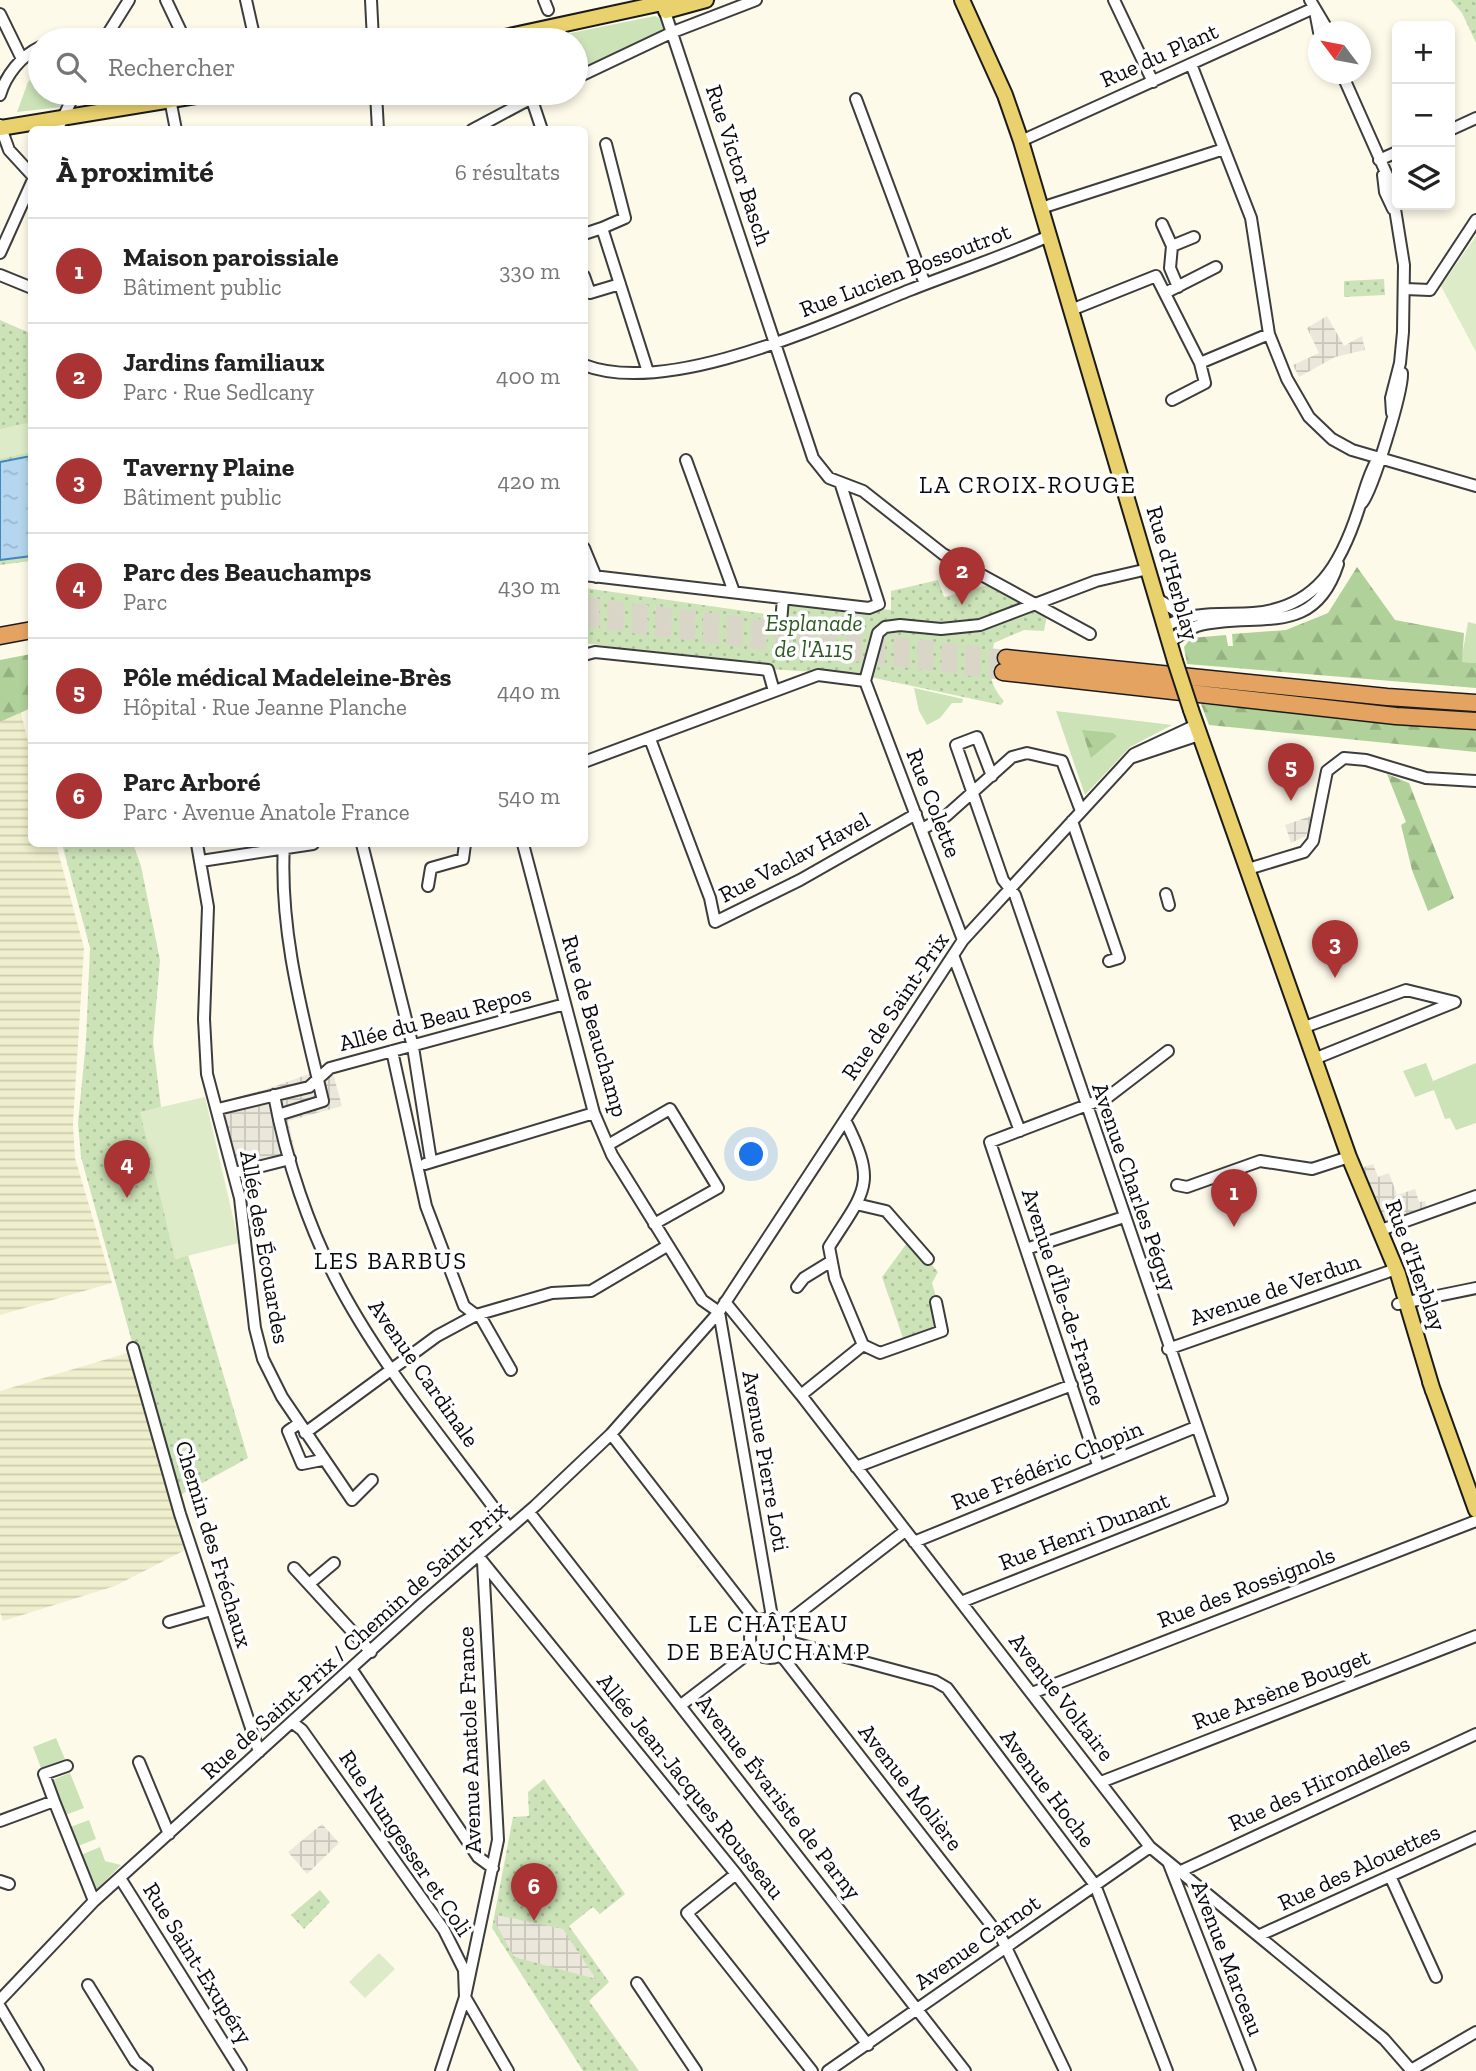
<!DOCTYPE html>
<html lang="fr">
<meta charset="utf-8">
<style>
body{margin:0;font-family:"Zilla Slab",serif;background:#f2f2f2;color:#222}
.controls{position:absolute;right:21px;top:21px;display:grid;overflow:hidden;border-radius:10px;box-shadow:0 4px 10px #0003}
.controls button{width:63px;height:63px;display:grid;place-items:center;padding:0;border:0;border-bottom:2px solid #e0e0e0;background:#fff;color:#222;font:35px sans-serif}
.compass{position:absolute;left:1308px;top:21px;width:63px;height:63px;border-radius:50%;background:#fff;box-shadow:0 4px 10px #0003;rotate:302deg}
.you{position:absolute;left:752px;top:1155px;width:24px;height:24px;margin:-18px;border:5px solid #fff;border-radius:50%;background:#1a73e8;box-shadow:0 0 0 10px #1a73e833}
.badge{display:grid;place-items:center;width:46px;height:46px;border-radius:50%;background:#a33;color:#fff;font-size:23px;font-weight:700}
.pin{position:absolute;translate:-50% -58px;filter:drop-shadow(0 2px 4px #0008)}
.pin::after{content:'';position:absolute;top:37px;width:24px;height:21px;background:inherit;clip-path:polygon(0 0,100% 0,50% 100%)}
.list{margin:0;padding:0;list-style:none}
h2{display:flex;justify-content:space-between;align-items:center;height:91px;margin:0;padding:0 28px;font-size:30px}
h2 small{font-size:23px;font-weight:400;color:#767676}
.list li{display:grid;grid-template-columns:46px 1fr auto;gap:21px;align-items:center;box-sizing:border-box;height:105px;padding:0 28px;border-top:2px solid #e0e0e0}
.list b{display:block;font-size:26px;white-space:nowrap}
.list p{margin:0;font-size:23px;white-space:nowrap;color:#767676}
.list em{font-size:23px;font-style:normal;color:#767676}
.icon{flex:none;width:38px;height:38px;fill:none;stroke:currentColor;stroke-width:2;stroke-linecap:round;stroke-linejoin:round}
.map{position:relative;flex:none;width:1476px;height:2071px;overflow:hidden}
.search{position:absolute;background:#fff;box-shadow:0 4px 10px #0003;left:28px;top:28px;width:560px;height:77px;display:flex;align-items:center;gap:18px;box-sizing:border-box;padding:0 24px;border-radius:38px;color:#767676;font-size:26px}
.panel{position:absolute;background:#fff;box-shadow:0 4px 10px #0003;left:28px;top:126px;width:560px;height:721px;border-radius:10px}
.map>svg:first-child{display:block}
</style>
<div class="map">
<svg width="1476" height="2071" viewBox="0 0 1476 2071">
<defs>
<pattern id="farmland-rules" width="6" height="5" patternUnits="userSpaceOnUse" patternTransform="scale(1.75)"><rect width="6" height="5" fill="#efeecd"/><path d="M0 2.5h6" fill="none" stroke="#cccbaf"/></pattern>
<pattern id="forest-firs" width="22" height="20" patternUnits="userSpaceOnUse" patternTransform="scale(1.75)"><rect width="22" height="20" fill="#b0d199"/><path d="M5 1l3.5 6h-7zM16 11l3.5 6h-7z" fill="#96b282"/></pattern>
<pattern id="park-dots" width="8" height="8" patternUnits="userSpaceOnUse" patternTransform="scale(1.75)"><rect width="8" height="8" fill="#cce3b8"/><path d="M2 2h.1M6 6h.1" fill="none" stroke="#aec19d" stroke-width="1.8" stroke-linecap="round"/></pattern>
<pattern id="plaza-grid" width="8" height="8" patternUnits="userSpaceOnUse" patternTransform="scale(1.75)"><rect width="8" height="8" fill="#ebe7db"/><path d="M0 4h8M4 0v8" fill="none" stroke="#c8c5bb"/></pattern>
<pattern id="water-ripples" width="26" height="14" patternUnits="userSpaceOnUse" patternTransform="scale(1.75)"><rect width="26" height="14" fill="#b4d6ee"/><path d="M2 4q2-2 4 0t4 0M15 11q2-2 4 0t4 0" fill="none" stroke="#99b6cb"/></pattern>
</defs>
<rect width="100%" height="100%" fill="#fdfaea"/>
<!-- farmland -->
<path fill="url(#farmland-rules)" d="M21 713 31 754 32 844H56L84 948 73 1123 75 1158 112 1283 0 1315V722Z
M134 1351 191 1547 115 1586 3 1621 0 1612V1391Z"/>
<!-- grass -->
<path fill="#cce3b8" d="M655 16 663 20V32L576 74V40H563L561 35Z
M40 71V93H69L62 107 17 112 28 82Z
M1468 622 1476 624V663L1461 662Z
M914 688 963 699 962 703H952L940 718 927 725 919 711Z
M1056 711 1172 725 1130 747 1085 795Z
M1426 1063 1433 1081 1476 1063V1123L1456 1130 1450 1118 1445 1119 1434 1090 1415 1097 1403 1071Z
M56 1738 65 1759 41 1768 33 1747Z
M70 1773 84 1808 60 1817 47 1782Z
M89 1820 96 1839 73 1848 65 1829Z
M100 1847 105 1861 121 1865 91 1895 76 1857Z"/>
<!-- forest -->
<path fill="url(#forest-firs)" d="M1357 567 1395 620 1464 633 1462 662 1476 663V688L1187 664 1184 647 1191 638 1226 635 1228 646H1233L1232 634 1286 630 1328 613Z
M31 654V708L0 722V660Z
M1201 704 1476 729V752L1209 725Z
M1082 730 1113 733 1117 736 1091 758Z
M1387 774 1409 783 1454 898 1428 911 1412 870 1401 825 1406 822Z"/>
<!-- park -->
<path fill="url(#park-dots)" d="M1451 0H1476V43L1462 13Z
M1384 279 1385 295 1344 297V281Z
M0 320 32 334 31 561 0 565Z
M938 580 944 597 999 582 1048 610 1044 631 1024 630 994 643C989 667 987 682 1004 701L1001 705 861 675 768 669 585 643V588L780 616 782 599 891 610V591Z
M62 844H133L141 866 160 960 153 1042 161 1107 141 1113 176 1259 188 1255 248 1458 175 1498 81 1157 78 1123 86 1041 90 948Z
M910 1239 938 1272 932 1283 937 1300 933 1330 905 1344 882 1277Z
M544 1779 625 1894 600 1914 593 1907 569 1926 609 1982 589 2001 639 2071H583L492 1928 513 1817 529 1816 528 1792Z
M320 1890 330 1902 304 1929 291 1915Z"/>
<!-- pitch -->
<path fill="#ddebc9" d="M1476 236V352L1441 286Z
M31 422V452L0 459V429Z
M205 1097 239 1243 175 1259 140 1112Z
M379 1953 395 1969 365 1998 349 1982Z"/>
<!-- plaza -->
<path fill="url(#plaza-grid)" d="M1327 316 1344 346 1362 336 1365 350 1335 357 1299 377 1293 365 1319 353 1307 328Z
M1311 816 1306 836 1291 843 1285 825Z
M331 1066 342 1106 288 1121 298 1163 232 1183 210 1105 273 1087Z
M1373 1164 1378 1177 1389 1173 1397 1195 1415 1189 1419 1202 1425 1201 1427 1209 1382 1225 1361 1168Z
M322 1824 339 1843 307 1874 288 1852Z
M497 1915 563 1929 596 1979 514 1957 496 1924Z"/>
<!-- water -->
<path fill="url(#water-ripples)" stroke="#4387bd" stroke-width="2" d="M31 456V556L0 560V462Z"/>
<g fill="none" stroke-linecap="round" stroke-linejoin="round">
<!-- highway-tunnel -->
<path stroke="#d9d6c8" stroke-width="16" stroke-dasharray="16 8" stroke-linecap="butt" d="M584 605 1006 658
M584 619 1003 672"/>
<defs>
<path id="minor" d="M166 0 185 40
M246 0 255 40
M371 0 373 40
M544 0 548 10
M1114 0 1153 82
M1310 0 1329 32
M663 6 813 458 829 478 863 491 943 554 1090 634
M1315 11 1319 32
M0 14 22 59
M68 40H72
M104 40 129 0
M1191 64 1251 218 1269 334 1287 379 1309 417 1332 439 1352 450 1476 486
M1342 74 1391 184 1404 265 1403 332 1400 363 1391 398 1392 413
M576 78 673 32 756 0
M142 93 147 102
M376 93 378 130
M0 95C6 75 21 56 40 47
M531 97 542 130
M170 99 176 130
M856 99 925 284
M0 125 9 150 32 175
M57 130 75 93
M472 130 541 93
M1450 130 1476 118
M1021 141 1314 8
M1379 160 1397 152
M1383 175 1385 192 1393 209
M1041 208 1224 149
M1162 224 1172 246 1194 237
M602 228 625 218 606 144
M584 234 602 228 648 372
M1172 246 1170 268 1178 287
M0 253 32 182
M0 275 32 288
M584 276 590 293 620 284
M1405 289 1430 290 1476 220
M1165 293 1216 267
M1071 310 1156 276 1200 363 1269 334
M584 365C669 398 829 322 910 290 956 272 1004 256 1049 236
M1172 400 1205 383 1200 363
M686 460 734 592
M1362 503C1373 489 1403 391 1402 373
M584 548 596 577
M584 575 869 608 879 604 841 485
M1156 598 1184 616
M781 623 783 598
M1165 627C1190 610 1223 615 1253 613 1317 608 1341 564 1359 508 1365 490 1368 475 1378 458
M1169 642C1178 637 1188 629 1197 626 1255 610 1313 641 1338 564
M584 655 595 652 768 670 774 691
M865 681 878 633 885 627 900 625 941 629 980 625 1096 581 1148 569
M865 681 963 940
M650 739 710 898 715 922 800 880 916 814
M1133 757 1199 735
M584 762 818 675 865 681
M1072 821 1119 958 1109 961
M922 829 946 816 1012 757 1027 753 1062 761 1081 811
M197 844 208 907 204 1019 207 1074 240 1198 255 1328 263 1359 282 1397 352 1500 372 1480
M362 844 413 1047 431 1161
M523 844 594 1113 612 1155 702 1300 719 1312 772 1617
M201 861 313 844
M1248 869 1304 852 1313 841 1327 771 1344 758 1366 760 1426 778 1476 781
M428 886 431 868 463 859 465 844
M1166 894 1169 905
M953 955 1020 1131
M1302 1028 1406 990 1455 1002 1314 1059
M392 1051 426 1206 464 1306 476 1315
M274 1095C286 1160 309 1229 340 1287 386 1373 452 1450 509 1528
M218 1109 309 1087 330 1068 565 1004
M278 1115 323 1101C303 1016 279 932 284 844
M608 1145 670 1109 718 1188 654 1224
M425 1164 594 1113
M234 1173 290 1159
M1177 1185 1187 1187 1260 1161 1312 1169 1349 1157
M856 1204 886 1211 928 1259
M1381 1230 1476 1196
M1026 1249 1124 1217
M797 1287 804 1278 830 1262
M725 1302 801 1395 1150 1847 1384 2039 1412 2071
M1398 1304 1476 1288
M479 1314 511 1370
M863 1345 880 1353 942 1331 936 1302
M133 1348 180 1514 259 1752
M1168 1349 1396 1269
M801 1395 863 1345 835 1278 829 1247C865 1190 878 1185 845 1120
M298 1424 288 1431 302 1464 322 1460
M305 1433 437 1336 476 1315 552 1293 591 1291 667 1246
M611 1434 757 1622
M1098 1465 990 1142 1108 1097 1168 1051
M856 1467 1072 1385
M529 1512 965 2071
M914 1542 1196 1427
M478 1556 736 1874 868 2045
M294 1568 371 1652
M309 1584 334 1563
M961 1602 1222 1499 1015 895 1003 880 956 745 977 737 992 776
M750 1638a20 20 0 1 1 40 0a20 20 0 1 1-40 0Z
M169 1622 211 1610
M785 1624 905 1531
M790 1642 935 1681 947 1688 1095 1885 1167 2071
M781 1655 1002 1939 1065 2071
M352 1670 478 1857 493 1868
M1032 1693 1476 1521
M681 1705 753 1650
M293 1723 302 1730 444 1930 464 1970 465 1997 508 2071
M139 1762 169 1834
M1101 1782 1476 1636
M54 1801 94 1901
M0 1821 54 1801 44 1774 67 1766
M1169 1864 1250 2071
M1181 1871 1476 1734
M736 1874 687 1913 812 2071
M1390 1876 1436 1977
M120 1878 241 2071
M0 1881 9 1884
M1260 1935 1476 1837
M637 1983 696 2071
M88 1985 135 2061 147 2071
M0 2000 94 1901 423 1603 535 1506 611 1434 719 1312 963 940 1134 754 1196 725
M0 2007 38 2071
M1411 2070 1476 2032
M441 2071 465 1997 498 1840 483 1562
M828 2071 1150 1847"/>
<path id="major" d="M962 0 1005 95 1021 141 1175 661
M666 11 706 0
M491 40 676 0
M0 128 214 93
M1191 710 1349 1157 1398 1274 1433 1391
M1430 1382 1476 1510"/>
<path id="highway" d="M0 636 32 630
M1006 658 1387 697 1476 703
M1003 672 1396 716 1476 721"/>
</defs>
<!-- minor casing -->
<use href="#minor" stroke="#3d3d3d" stroke-width="14"/>
<!-- major casing -->
<use href="#major" stroke="#1b1b1b" stroke-width="18"/>
<!-- highway casing -->
<use href="#highway" stroke="#1b1b1b" stroke-width="19"/>
<!-- minor -->
<use href="#minor" stroke="#fff" stroke-width="10"/>
<!-- major -->
<use href="#major" stroke="#e9d16d" stroke-width="14"/>
<!-- highway -->
<use href="#highway" stroke="#e4a361" stroke-width="16"/>
<defs>
<path id="major-bridge" d="M1175 661 1191 710"/>
</defs>
<!-- major-bridge casing -->
<use href="#major-bridge" stroke="#1b1b1b" stroke-width="18" stroke-linecap="butt"/>
<!-- major-bridge -->
<use href="#major-bridge" stroke="#e9d16d" stroke-width="14"/>
</g>
<g text-anchor="middle" dominant-baseline="central" stroke-width="7" stroke-linejoin="round" paint-order="stroke">
<!-- street labels -->
<g font-size="23" fill="#0a0a0a" stroke="#fff">
<text transform="translate(1159 55) rotate(-24)">Rue du Plant</text>
<text transform="translate(739 165) rotate(72)">Rue Victor Basch</text>
<text transform="translate(905 270) rotate(-21)">Rue Lucien Bossoutrot</text>
<text transform="translate(1173 573) rotate(74)">Rue d'Herblay</text>
<text transform="translate(934 803) rotate(69)">Rue Colette</text>
<text transform="translate(794 857) rotate(-28)">Rue Vaclav Havel</text>
<text transform="translate(895 1006) rotate(-56)">Rue de Saint-Prix</text>
<text transform="translate(435 1018) rotate(-15)">Allée du Beau Repos</text>
<text transform="translate(595 1026) rotate(74)">Rue de Beauchamp</text>
<text transform="translate(1135 1187) rotate(71)">Avenue Charles Péguy</text>
<text transform="translate(265 1247) rotate(80)">Allée des Écouardes</text>
<text transform="translate(1416 1265) rotate(70)">Rue d'Herblay</text>
<text transform="translate(1275 1289) rotate(-19)">Avenue de Verdun</text>
<text transform="translate(1064 1297) rotate(72)">Avenue d'Île-de-France</text>
<text transform="translate(424 1373) rotate(55)">Avenue Cardinale</text>
<text transform="translate(766 1461) rotate(80)">Avenue Pierre Loti</text>
<text transform="translate(1047 1465) rotate(-22)">Rue Frédéric Chopin</text>
<text transform="translate(1084 1531) rotate(-21)">Rue Henri Dunant</text>
<text transform="translate(214 1544) rotate(73)">Chemin des Fréchaux</text>
<text transform="translate(1246 1587) rotate(-21)">Rue des Rossignols</text>
<text transform="translate(354 1640) rotate(-42)">Rue de Saint-Prix / Chemin de Saint-Prix</text>
<text transform="translate(1281 1689) rotate(-21)">Rue Arsène Bouget</text>
<text transform="translate(1062 1697) rotate(52)">Avenue Voltaire</text>
<text transform="translate(469 1740) rotate(-92)">Avenue Anatole France</text>
<text transform="translate(1319 1783) rotate(-25)">Rue des Hirondelles</text>
<text transform="translate(691 1786) rotate(51)">Allée Jean-Jacques Rousseau</text>
<text transform="translate(911 1787) rotate(52)">Avenue Molière</text>
<text transform="translate(1048 1788) rotate(53)">Avenue Hoche</text>
<text transform="translate(779 1797) rotate(52)">Avenue Évariste de Parny</text>
<text transform="translate(406 1843) rotate(56)">Rue Nungesser et Coli</text>
<text transform="translate(1359 1867) rotate(-25)">Rue des Alouettes</text>
<text transform="translate(977 1942) rotate(-35)">Avenue Carnot</text>
<text transform="translate(1228 1958) rotate(69)">Avenue Marceau</text>
<text transform="translate(198 1963) rotate(58)">Rue Saint-Exupéry</text>
</g>
<!-- park labels -->
<g font-size="23" font-style="italic" fill="#2c5a23" stroke="#fff">
<text x="814" y="623">Esplanade<tspan x="814" dy="26">de l'A115</tspan></text>
</g>
<!-- neighbourhood labels -->
<g font-size="24" letter-spacing="2" fill="#0a0a0a" stroke="#fff">
<text x="1028" y="484">LA CROIX-ROUGE</text>
<text x="391" y="1260">LES BARBUS</text>
<text x="769" y="1623">LE CHÂTEAU<tspan x="769" dy="28">DE BEAUCHAMP</tspan></text>
</g>
</g>
</svg>
<div class="controls">
<button>+</button>
<button>−</button>
<button><svg class="icon" aria-label="layers" viewBox="0 0 24 24"><path d="M12 4l9 5-9 5-9-5zM3 14l9 5 9-5"/></svg></button>
</div>
<svg class="compass" viewBox="-18 -18 36 36"><path d="M0-13l5 13h-10z" fill="#e53935"/><path d="M0 13l5-13h-10z" fill="#767676"/></svg>
<div class="you"></div>
<div class="pin badge" style="left:1234px;top:1227px">1</div>
<div class="pin badge" style="left:962px;top:605px">2</div>
<div class="pin badge" style="left:1335px;top:978px">3</div>
<div class="pin badge" style="left:127px;top:1198px">4</div>
<div class="pin badge" style="left:1291px;top:801px">5</div>
<div class="pin badge" style="left:534px;top:1921px">6</div>
<div class="search"><svg class="icon" aria-label="search" viewBox="0 0 24 24"><circle cx="10" cy="10" r="6"/><path d="M15 15l6 6"/></svg>Rechercher</div>
<section class="panel">
<h2>À proximité<small>6 résultats</small></h2>
<ul class="list">
<li><span class="badge">1</span><div><b>Maison paroissiale</b><p>Bâtiment public</p></div><em>330 m</em></li>
<li><span class="badge">2</span><div><b>Jardins familiaux</b><p>Parc · Rue Sedlcany</p></div><em>400 m</em></li>
<li><span class="badge">3</span><div><b>Taverny Plaine</b><p>Bâtiment public</p></div><em>420 m</em></li>
<li><span class="badge">4</span><div><b>Parc des Beauchamps</b><p>Parc</p></div><em>430 m</em></li>
<li><span class="badge">5</span><div><b>Pôle médical Madeleine-Brès</b><p>Hôpital · Rue Jeanne Planche</p></div><em>440 m</em></li>
<li><span class="badge">6</span><div><b>Parc Arboré</b><p>Parc · Avenue Anatole France</p></div><em>540 m</em></li>
</ul>
</section>
</div>
